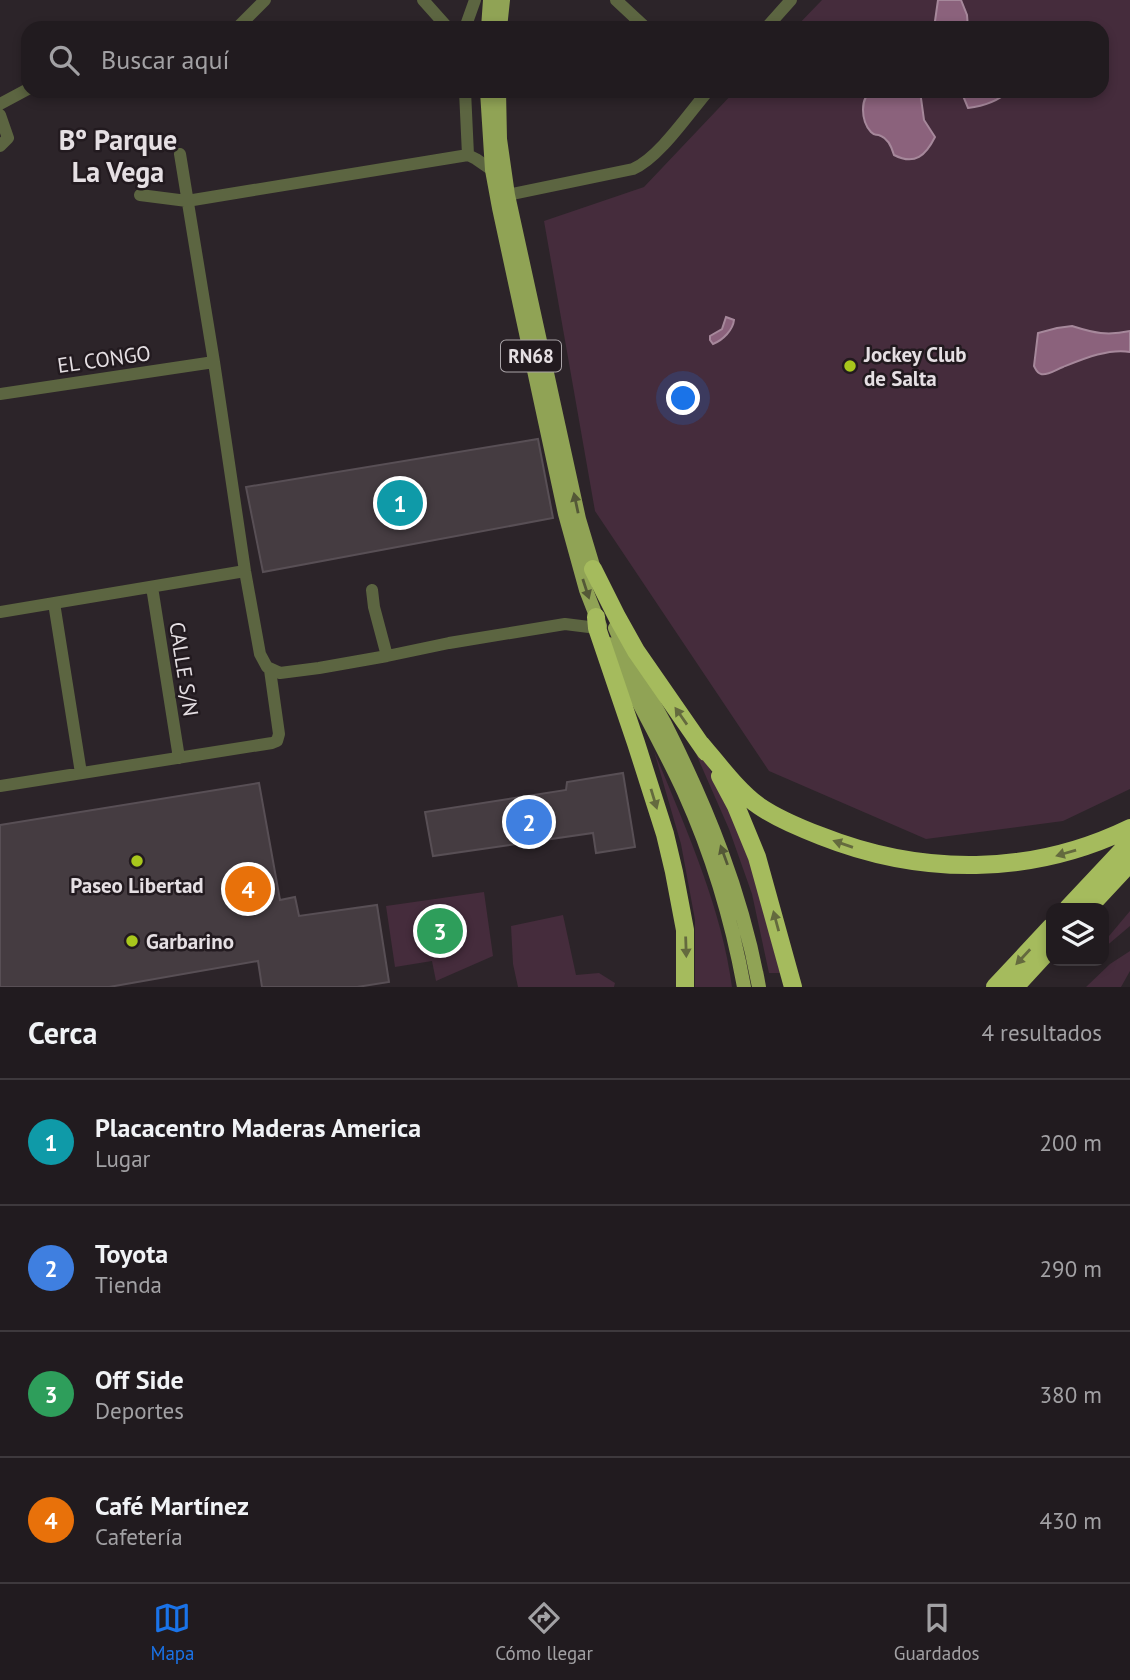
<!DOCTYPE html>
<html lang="es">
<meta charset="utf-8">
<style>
body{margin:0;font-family:"PT Sans",sans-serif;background:#292428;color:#f1f3f6}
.controls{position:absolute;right:21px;bottom:21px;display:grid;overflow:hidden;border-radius:14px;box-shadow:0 4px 10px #0003}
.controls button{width:63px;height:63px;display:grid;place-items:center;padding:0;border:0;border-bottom:2px solid #3e393d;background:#211b1f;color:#f1f3f6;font:35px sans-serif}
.you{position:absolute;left:684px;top:399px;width:24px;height:24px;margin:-18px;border:5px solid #fff;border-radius:50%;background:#1a73e8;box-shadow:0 0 0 10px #1a73e833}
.badge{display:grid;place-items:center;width:46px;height:46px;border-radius:50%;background:#1a73e8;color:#fff;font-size:23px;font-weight:700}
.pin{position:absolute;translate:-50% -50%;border:4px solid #fff;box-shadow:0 2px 7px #0006}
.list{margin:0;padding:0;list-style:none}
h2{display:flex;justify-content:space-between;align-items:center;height:91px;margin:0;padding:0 28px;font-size:30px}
h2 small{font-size:23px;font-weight:400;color:#a2a1a4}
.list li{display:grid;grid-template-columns:46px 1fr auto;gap:21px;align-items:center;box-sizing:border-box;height:126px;padding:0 28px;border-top:2px solid #3e393d}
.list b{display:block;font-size:26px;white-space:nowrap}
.list p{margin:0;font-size:23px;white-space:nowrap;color:#a2a1a4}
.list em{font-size:23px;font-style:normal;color:#a2a1a4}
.icon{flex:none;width:38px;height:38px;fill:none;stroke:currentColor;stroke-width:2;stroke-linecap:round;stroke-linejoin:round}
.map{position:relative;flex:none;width:1130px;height:987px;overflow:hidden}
.search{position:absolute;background:#211b1f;box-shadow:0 4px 10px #0003;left:21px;right:21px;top:21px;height:77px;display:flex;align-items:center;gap:18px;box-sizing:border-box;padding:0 24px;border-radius:21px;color:#a2a1a4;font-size:26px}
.sheet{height:595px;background:#211b1f}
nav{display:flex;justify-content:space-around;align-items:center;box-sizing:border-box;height:98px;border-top:2px solid #3e393d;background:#211b1f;font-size:19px;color:#a2a1a4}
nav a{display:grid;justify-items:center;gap:4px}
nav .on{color:#1a73e8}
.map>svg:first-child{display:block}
</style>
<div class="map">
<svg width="1130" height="987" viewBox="0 0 1130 987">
<rect width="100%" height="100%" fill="#2c2429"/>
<!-- green -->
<path fill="#452c3c" d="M822 0H1130V789L1063 821 926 839 769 771 595 511 544 221 644 187 735 91H1102V28H795Z
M686 731 705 760 744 837 780 973H769L752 894 729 829Z
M654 751C684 824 722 908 732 987H695V920L681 844Z
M484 892 493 956 436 981 432 961 395 967 386 906Z
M1130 911V926L1104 948V942Z
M563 915 576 975 599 973 615 983 614 987H518L513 964 511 926Z
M1130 951V971L1121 987H1086L1110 964Z"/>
<!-- water -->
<path fill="#8b627c" stroke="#a6889b" stroke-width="2" d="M938 0H961L967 15 968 28H934Z
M873 91H920L924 120 935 137C926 155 915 166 894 155 892 148 889 139 881 136 875 133 876 137 871 132 861 121 859 97 873 91Z
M961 91H1009C997 102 984 106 968 108Z
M726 317 734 320C733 330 723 340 713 344L710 340V336L722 329Z
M1072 326C1094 333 1107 336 1130 331V352C1109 348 1083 359 1063 367 1057 369 1047 376 1041 374 1037 373 1036 370 1034 366L1038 333 1057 328Z"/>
<!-- building -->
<path fill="#453c41" stroke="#584f55" stroke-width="2" d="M538 439 553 518 263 572 246 487Z
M623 773 635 847 596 853 593 833 433 856 425 812 566 790 567 782Z
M259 783 280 900 295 897 299 916 377 905 389 982 357 987H262L258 961 109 987H0V825Z"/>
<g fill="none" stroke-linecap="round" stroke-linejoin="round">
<!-- minor -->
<path stroke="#5c6541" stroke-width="12" d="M423 0 448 28
M616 0 646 28
M237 28 265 0
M465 28 475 0
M766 28 791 0
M465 91 468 155
M0 104 28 89
M0 115 8 138 0 146
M180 154 214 362 245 571 260 654 267 667 280 673 319 668 387 656 449 643 565 624 597 628
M140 195 187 201 468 155 476 159 492 170
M508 195 633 169C659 158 689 113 708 91
M0 394 214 362
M152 587 179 758
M372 590 374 607 387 656
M54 603 81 773
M0 612 245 571
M0 786 272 743 277 741 279 734 270 670"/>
<!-- major -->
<path stroke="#90a355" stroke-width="14" d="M488 28 490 0
M500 28 503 0
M487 91 492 170 499 208 565 514 586 590 600 626
M499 91 500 139 508 195 579 519 597 579
M615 628C629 661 647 691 664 722 707 807 742 893 759 987
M609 644C633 694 661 742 684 792 712 854 732 921 744 987"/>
<!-- highway -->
<path stroke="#a5bb5d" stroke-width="18" d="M593 569 617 617 636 651 706 752
M596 617 597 628 636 743 665 834 674 872 685 930V987
M701 744C718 764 738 791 759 806 778 819 800 828 821 836 922 876 1031 876 1130 828
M720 776 736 806 757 857 793 987
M1068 908 1130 842
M1088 908 1130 863
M995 987 1051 927
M1015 987 1051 948"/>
</g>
<!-- one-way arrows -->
<defs><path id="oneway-solid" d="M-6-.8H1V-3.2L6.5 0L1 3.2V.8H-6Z" transform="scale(1.75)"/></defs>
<g fill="#545837">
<use href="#oneway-solid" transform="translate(576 503) rotate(-102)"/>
<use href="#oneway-solid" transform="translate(586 589) rotate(72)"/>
<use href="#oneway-solid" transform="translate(724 855) rotate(-110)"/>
</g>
<g fill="#646a3e">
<use href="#oneway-solid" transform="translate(681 716) rotate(-125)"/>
<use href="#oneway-solid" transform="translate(654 799) rotate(73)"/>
<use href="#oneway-solid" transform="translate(843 844) rotate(-161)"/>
<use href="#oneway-solid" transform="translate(1066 853) rotate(164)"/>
<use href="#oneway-solid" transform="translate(776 921) rotate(-105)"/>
<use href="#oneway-solid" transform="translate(686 947) rotate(88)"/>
<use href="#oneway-solid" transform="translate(1023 957) rotate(133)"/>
</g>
<!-- markers -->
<g fill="#a8c71c" stroke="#221a1f" stroke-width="2.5">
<circle cx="850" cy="366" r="7"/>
<circle cx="137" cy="861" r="7"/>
<circle cx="132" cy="941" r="7"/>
</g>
<g text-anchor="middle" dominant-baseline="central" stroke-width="5" stroke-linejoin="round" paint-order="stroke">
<!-- shield labels -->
<rect fill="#221a1f" stroke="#aaa4a8" stroke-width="2" x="501" y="340.5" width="60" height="31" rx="5"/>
<g font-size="19" font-weight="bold" fill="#e5dfe3">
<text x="531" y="356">RN68</text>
</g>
<!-- poi labels -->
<g font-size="21" font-weight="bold" fill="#e5dfe3" stroke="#221a1f" text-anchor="start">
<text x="864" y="354">Jockey Club<tspan x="864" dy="24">de Salta</tspan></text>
<text x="137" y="885" text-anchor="middle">Paseo Libertad</text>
<text x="146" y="941">Garbarino</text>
</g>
<!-- street labels -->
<g font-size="21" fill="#e5dfe3" stroke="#221a1f">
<text transform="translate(104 359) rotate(-8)">EL CONGO</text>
<text transform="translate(184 669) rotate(81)">CALLE S/N</text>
</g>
<!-- district labels -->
<g font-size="28" font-weight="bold" fill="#e5dfe3" stroke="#221a1f">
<text x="118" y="139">Bº Parque<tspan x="118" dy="32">La Vega</tspan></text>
</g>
</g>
</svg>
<div class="controls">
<button><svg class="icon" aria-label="layers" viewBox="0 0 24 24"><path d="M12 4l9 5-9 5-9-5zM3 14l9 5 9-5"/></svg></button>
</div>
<div class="you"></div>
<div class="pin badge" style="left:400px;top:503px;background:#0f9aa8">1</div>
<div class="pin badge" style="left:529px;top:822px;background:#3f7fe0">2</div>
<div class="pin badge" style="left:440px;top:931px;background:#2e9e5b">3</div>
<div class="pin badge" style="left:248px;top:889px;background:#e8710a">4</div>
<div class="search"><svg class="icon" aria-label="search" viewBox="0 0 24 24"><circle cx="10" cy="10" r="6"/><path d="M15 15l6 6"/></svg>Buscar aquí</div>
</div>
<section class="sheet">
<h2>Cerca<small>4 resultados</small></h2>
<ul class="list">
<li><span class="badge" style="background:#0f9aa8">1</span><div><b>Placacentro Maderas America</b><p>Lugar</p></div><em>200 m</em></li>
<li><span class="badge" style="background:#3f7fe0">2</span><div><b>Toyota</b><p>Tienda</p></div><em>290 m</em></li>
<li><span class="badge" style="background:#2e9e5b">3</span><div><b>Off Side</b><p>Deportes</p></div><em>380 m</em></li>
<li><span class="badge" style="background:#e8710a">4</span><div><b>Café Martínez</b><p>Cafetería</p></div><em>430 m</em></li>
</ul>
</section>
<nav>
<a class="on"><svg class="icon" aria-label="map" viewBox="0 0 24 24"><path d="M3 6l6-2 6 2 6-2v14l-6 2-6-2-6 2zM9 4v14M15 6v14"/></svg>Mapa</a>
<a><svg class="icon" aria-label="directions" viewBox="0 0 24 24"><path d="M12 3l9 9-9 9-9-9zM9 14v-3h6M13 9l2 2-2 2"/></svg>Cómo llegar</a>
<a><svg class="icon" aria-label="saved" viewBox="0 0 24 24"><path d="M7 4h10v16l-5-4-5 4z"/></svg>Guardados</a>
</nav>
